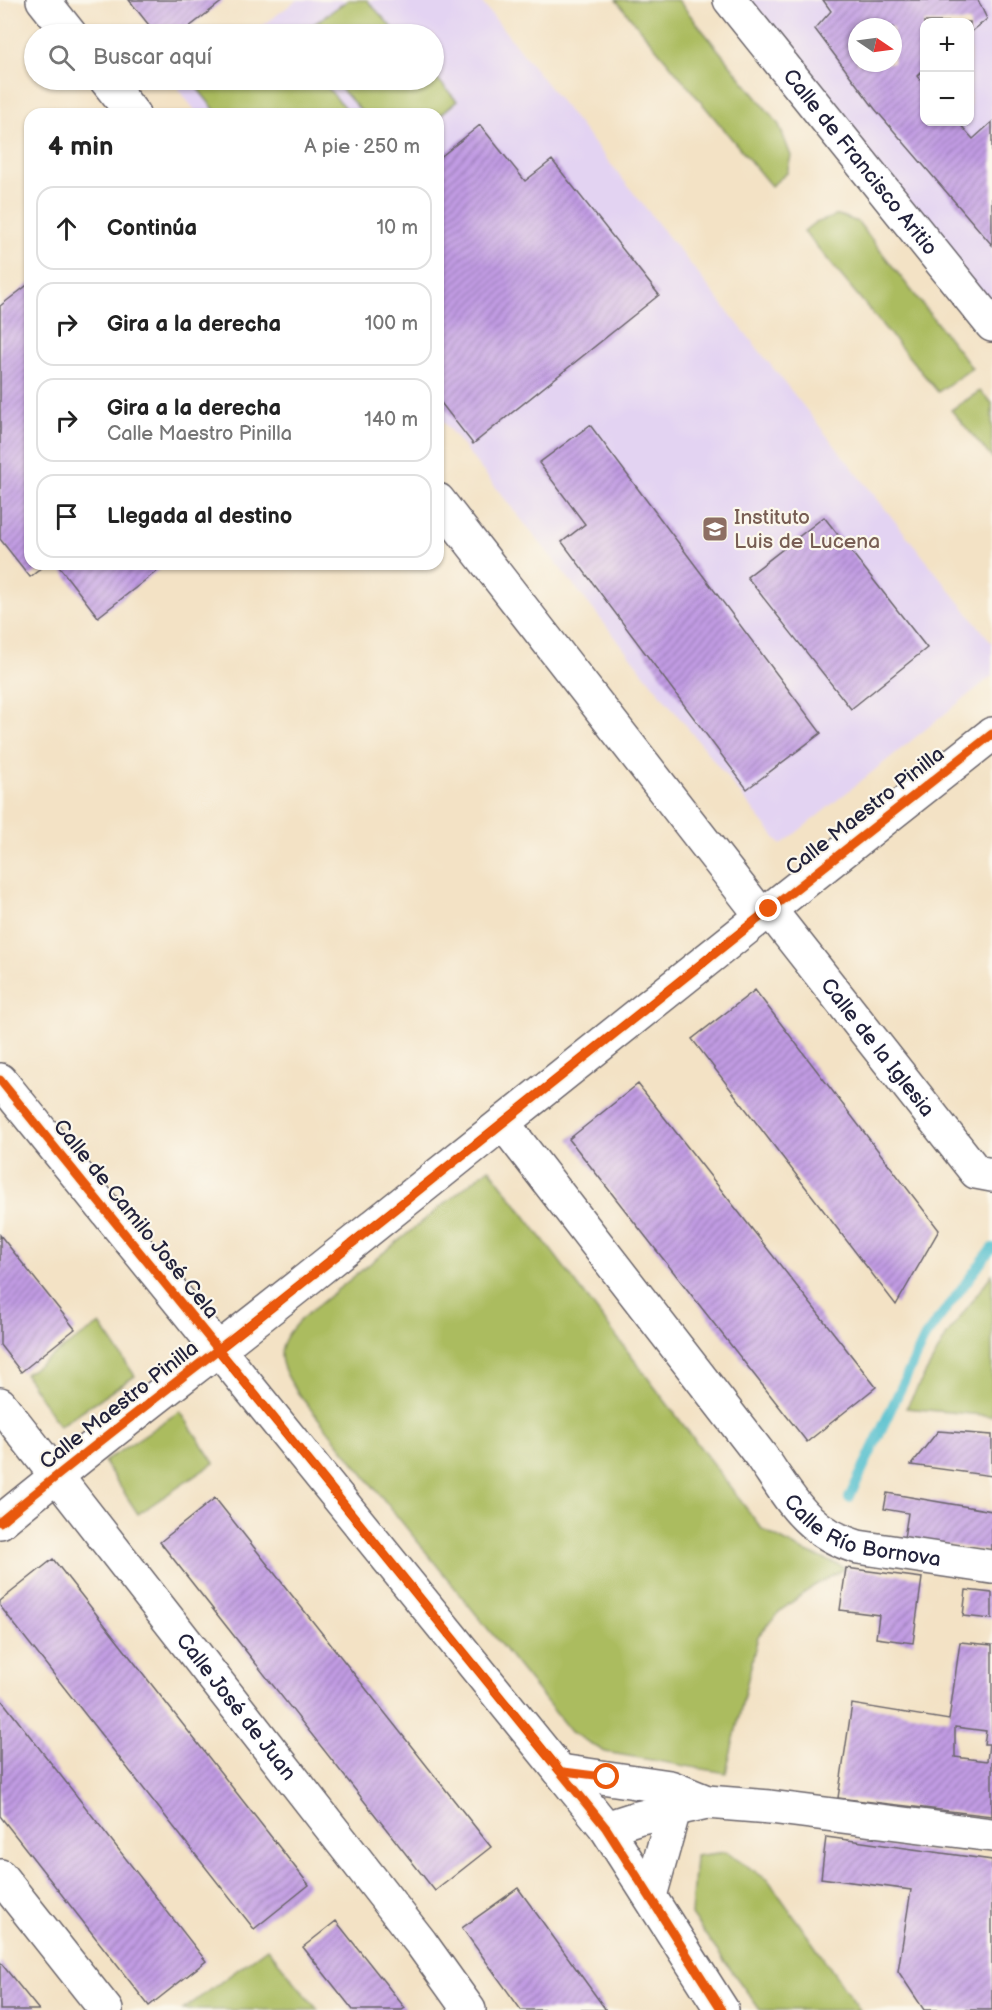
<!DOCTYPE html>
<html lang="es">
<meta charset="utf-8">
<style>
body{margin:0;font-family:"Balsamiq Sans",sans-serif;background:#f6f6f6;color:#222}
.controls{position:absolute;right:18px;top:18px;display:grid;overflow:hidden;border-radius:12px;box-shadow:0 2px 4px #0004}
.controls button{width:54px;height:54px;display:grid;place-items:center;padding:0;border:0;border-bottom:2px solid #e0e0e0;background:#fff;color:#222;font:30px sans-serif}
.compass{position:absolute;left:848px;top:18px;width:54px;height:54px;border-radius:50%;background:#fff;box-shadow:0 2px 4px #0004;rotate:103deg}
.stop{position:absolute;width:18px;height:18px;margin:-14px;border:4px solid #ea580c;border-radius:50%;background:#fff}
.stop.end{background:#ea580c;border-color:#fff;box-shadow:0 2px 6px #0008}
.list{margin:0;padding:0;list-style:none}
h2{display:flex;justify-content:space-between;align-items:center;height:78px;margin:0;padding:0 24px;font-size:26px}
h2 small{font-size:20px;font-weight:400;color:#767676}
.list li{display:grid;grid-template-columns:39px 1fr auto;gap:18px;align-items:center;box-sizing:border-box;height:84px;margin:0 12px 12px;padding:0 12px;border:2px solid #e0e0e0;border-radius:18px}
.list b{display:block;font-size:22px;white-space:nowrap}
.list p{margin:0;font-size:20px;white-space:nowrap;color:#767676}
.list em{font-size:20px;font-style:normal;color:#767676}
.icon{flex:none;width:33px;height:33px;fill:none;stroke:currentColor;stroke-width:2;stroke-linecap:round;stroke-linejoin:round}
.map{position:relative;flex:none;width:992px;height:2010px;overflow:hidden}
.search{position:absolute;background:#fff;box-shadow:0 2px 4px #0004;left:24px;top:24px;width:420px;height:66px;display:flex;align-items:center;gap:15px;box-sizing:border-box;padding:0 21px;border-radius:33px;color:#767676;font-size:22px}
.panel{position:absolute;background:#fff;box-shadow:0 2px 4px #0004;left:24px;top:108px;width:420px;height:462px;border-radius:18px}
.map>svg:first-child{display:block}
</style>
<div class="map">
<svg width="992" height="2010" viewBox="0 0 992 2010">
<defs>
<pattern id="building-hatch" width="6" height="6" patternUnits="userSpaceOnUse" patternTransform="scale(1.5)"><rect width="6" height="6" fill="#c19be3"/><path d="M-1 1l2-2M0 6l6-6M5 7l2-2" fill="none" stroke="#9c7eb9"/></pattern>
</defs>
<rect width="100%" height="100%" fill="#fbf7ec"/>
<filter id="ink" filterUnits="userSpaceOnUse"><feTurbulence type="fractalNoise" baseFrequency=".0167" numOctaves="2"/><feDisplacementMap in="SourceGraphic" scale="12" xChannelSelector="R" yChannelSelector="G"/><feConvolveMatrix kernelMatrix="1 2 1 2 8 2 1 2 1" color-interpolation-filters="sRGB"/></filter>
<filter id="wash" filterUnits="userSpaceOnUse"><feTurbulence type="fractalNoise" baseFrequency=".008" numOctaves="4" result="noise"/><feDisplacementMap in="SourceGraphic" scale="24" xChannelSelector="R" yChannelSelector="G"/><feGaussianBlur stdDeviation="1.35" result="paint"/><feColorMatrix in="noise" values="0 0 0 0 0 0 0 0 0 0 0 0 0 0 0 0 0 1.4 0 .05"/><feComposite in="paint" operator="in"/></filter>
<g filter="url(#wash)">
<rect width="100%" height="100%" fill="#f3e2c5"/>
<!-- built -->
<path fill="#e3d3f2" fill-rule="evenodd" d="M297 0H480L992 643V676L781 845 438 415V114H198L178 89 191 80H434V34H251Z
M736 0H992V321ZM924 22H970V122H924ZM857 27H893V63H857Z"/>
<!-- green -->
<path fill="#abbc5f" stroke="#666f4d" stroke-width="1.5" d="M348 0H367L398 34H300Z
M616 0H678L779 125 791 156 787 173 771 186Z
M434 75 457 101 438 117V114H364L333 80H434Z
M211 80H321L350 114H218L197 88Z
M838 215 858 222 972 368 938 392 804 231 813 224Z
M980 391 992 403V458L951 410Z
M489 1168 762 1529 799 1549 846 1568 814 1586 780 1611 758 1636 726 1773 605 1752 571 1732 297 1392C277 1361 273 1347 301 1319Z
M992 1274V1416L906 1408 947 1335Z
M100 1324 135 1376 59 1426 25 1374Z
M180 1411 214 1463 138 1514 104 1462Z
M726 1852 769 1881 860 2010H760L691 1915 695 1856Z
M267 1948 318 2010H183Z"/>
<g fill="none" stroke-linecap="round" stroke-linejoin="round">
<!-- stream -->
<path stroke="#53bfce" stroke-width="10" d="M849 1498 925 1337 992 1248"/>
</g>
<g id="blocks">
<!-- building -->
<path fill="url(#building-hatch)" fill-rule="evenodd" d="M129 0H224L180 34H156Z
M823 0H978L987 19 970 33V22H924V69L917 76 924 85V122H958L973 139 992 122V245L875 109 815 29 831 11ZM857 27H893V63H857Z
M480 125 525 181 552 160 659 295 473 444 438 399V159Z
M30 283V564H47L30 577 0 539V306Z
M590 425 821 733 747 789 562 542 585 524 539 463Z
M824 517 927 648 851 709 747 577Z
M57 564H166L98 617Z
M755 990 939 1230 896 1305 692 1039Z
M638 1084 876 1387 807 1442 569 1139Z
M0 1235 75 1329 21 1372 0 1345Z
M938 1431 992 1435V1476L911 1465Z
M887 1493 992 1511V1551L904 1538 908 1513 884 1509Z
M215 1498 491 1847 435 1891 160 1542Z
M53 1559 309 1885 254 1929 0 1606V1601Z
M846 1568 922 1578 913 1643 876 1638 879 1615 840 1610Z
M966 1590 992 1593V1619L963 1616Z
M960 1642 992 1645V1816L838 1798 852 1704 949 1720ZM955 1727 986 1731 984 1744H989L987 1761 955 1757Z
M0 1698 206 1961 149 2006 0 1816Z
M826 1837 992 1860V2010H924L898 1971 911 1890 821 1878Z
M518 1888 606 2010H521L462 1928Z
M336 1921 405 2008 402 2010H353L303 1947Z
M0 1962 39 2010H0Z"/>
</g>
</g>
<g filter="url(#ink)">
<use href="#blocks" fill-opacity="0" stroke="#6b656b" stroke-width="1.5"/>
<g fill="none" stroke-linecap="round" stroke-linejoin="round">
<defs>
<g id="minor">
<path d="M43 0 70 34"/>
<path d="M106 80 133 114"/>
<path d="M438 500 761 915"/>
<path id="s1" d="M769 909 976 1172 992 1175"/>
<path d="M0 1080 606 1828 722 2010"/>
<path id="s2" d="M503 1123 761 1456C790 1498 806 1532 858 1547L992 1567"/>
<path id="s3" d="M0 1404 421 1943 469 2010"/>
<path d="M0 1522C103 1437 210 1357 315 1273 540 1093 765 912 992 734"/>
<path d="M560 1771 670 1787 707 1802"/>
<path d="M606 1828 637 1818 707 1802 770 1807 992 1835"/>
<path d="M0 1876 106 2010"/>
<path d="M650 1896 674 1810"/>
</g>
<g id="secondary">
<path id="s4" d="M730 0 992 325"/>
</g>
</defs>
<!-- minor casing -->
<use href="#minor" stroke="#6b656b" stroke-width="36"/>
<!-- secondary casing -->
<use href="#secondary" stroke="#6b656b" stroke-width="36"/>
<!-- minor -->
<use href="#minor" stroke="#fff" stroke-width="33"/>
<!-- secondary -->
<use href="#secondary" stroke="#fff" stroke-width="33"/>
<defs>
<path id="cycleway" d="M0 1080 606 1828 722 2010
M0 1522C103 1437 210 1357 315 1273 540 1093 765 912 992 734"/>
</defs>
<!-- cycleway casing -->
<use href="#cycleway" stroke="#fbf7ec" stroke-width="13"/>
<!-- cycleway -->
<use href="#cycleway" stroke="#e8590c" stroke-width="9"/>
</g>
</g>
<g fill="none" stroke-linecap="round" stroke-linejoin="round" filter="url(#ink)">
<!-- route -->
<path stroke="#ea580c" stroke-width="8" d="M607 1777 560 1771 218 1350 769 909"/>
</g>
<!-- icons -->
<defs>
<symbol id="university-square" viewBox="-11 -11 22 22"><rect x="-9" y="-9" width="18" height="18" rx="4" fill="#8d6e63" stroke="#fbf7ec"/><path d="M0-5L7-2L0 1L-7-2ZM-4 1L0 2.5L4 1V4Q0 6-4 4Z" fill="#fff"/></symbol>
</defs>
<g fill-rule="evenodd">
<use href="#university-square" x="700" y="514" width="30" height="30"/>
</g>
<g text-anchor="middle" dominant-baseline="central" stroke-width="4.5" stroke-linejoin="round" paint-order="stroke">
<!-- street labels -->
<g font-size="21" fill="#22223b" stroke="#fbf7ec">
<text stroke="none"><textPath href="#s4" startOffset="208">Calle de Francisco Aritio</textPath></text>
<text transform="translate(865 811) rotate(-38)">Calle Maestro Pinilla</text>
<text stroke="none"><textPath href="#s1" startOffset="176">Calle de la Iglesia</textPath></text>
<text transform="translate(136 1219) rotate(51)">Calle de Camilo José Cela</text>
<text transform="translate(119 1405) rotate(-38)">Calle Maestro Pinilla</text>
<text stroke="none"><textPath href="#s2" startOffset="556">Calle Río Bornova</textPath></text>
<text stroke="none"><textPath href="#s3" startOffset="384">Calle José de Juan</textPath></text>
</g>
<!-- education labels -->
<g font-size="21" fill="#785e54" stroke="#fbf7ec" text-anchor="start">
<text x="734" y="517">Instituto<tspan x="734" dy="24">Luis de Lucena</tspan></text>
</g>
</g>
</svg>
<div class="controls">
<button>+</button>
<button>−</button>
</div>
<svg class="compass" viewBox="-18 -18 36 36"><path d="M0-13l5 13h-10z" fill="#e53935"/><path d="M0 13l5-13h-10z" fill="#767676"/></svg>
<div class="stop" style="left:607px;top:1777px"></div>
<div class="stop end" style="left:769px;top:909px"></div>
<div class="search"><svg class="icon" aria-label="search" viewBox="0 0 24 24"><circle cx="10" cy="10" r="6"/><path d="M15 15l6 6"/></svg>Buscar aquí</div>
<section class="panel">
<h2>4 min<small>A pie · 250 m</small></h2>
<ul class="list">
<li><svg class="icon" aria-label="ahead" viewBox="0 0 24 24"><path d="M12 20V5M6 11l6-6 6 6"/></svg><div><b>Continúa</b></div><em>10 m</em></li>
<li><svg class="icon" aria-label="right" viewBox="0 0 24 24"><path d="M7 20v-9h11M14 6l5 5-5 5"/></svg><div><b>Gira a la derecha</b></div><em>100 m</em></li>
<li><svg class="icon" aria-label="right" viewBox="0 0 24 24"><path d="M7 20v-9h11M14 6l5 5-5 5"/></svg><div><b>Gira a la derecha</b><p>Calle Maestro Pinilla</p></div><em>140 m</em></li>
<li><svg class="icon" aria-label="arrive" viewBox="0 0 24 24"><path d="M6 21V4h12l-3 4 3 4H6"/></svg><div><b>Llegada al destino</b></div></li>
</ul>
</section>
</div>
